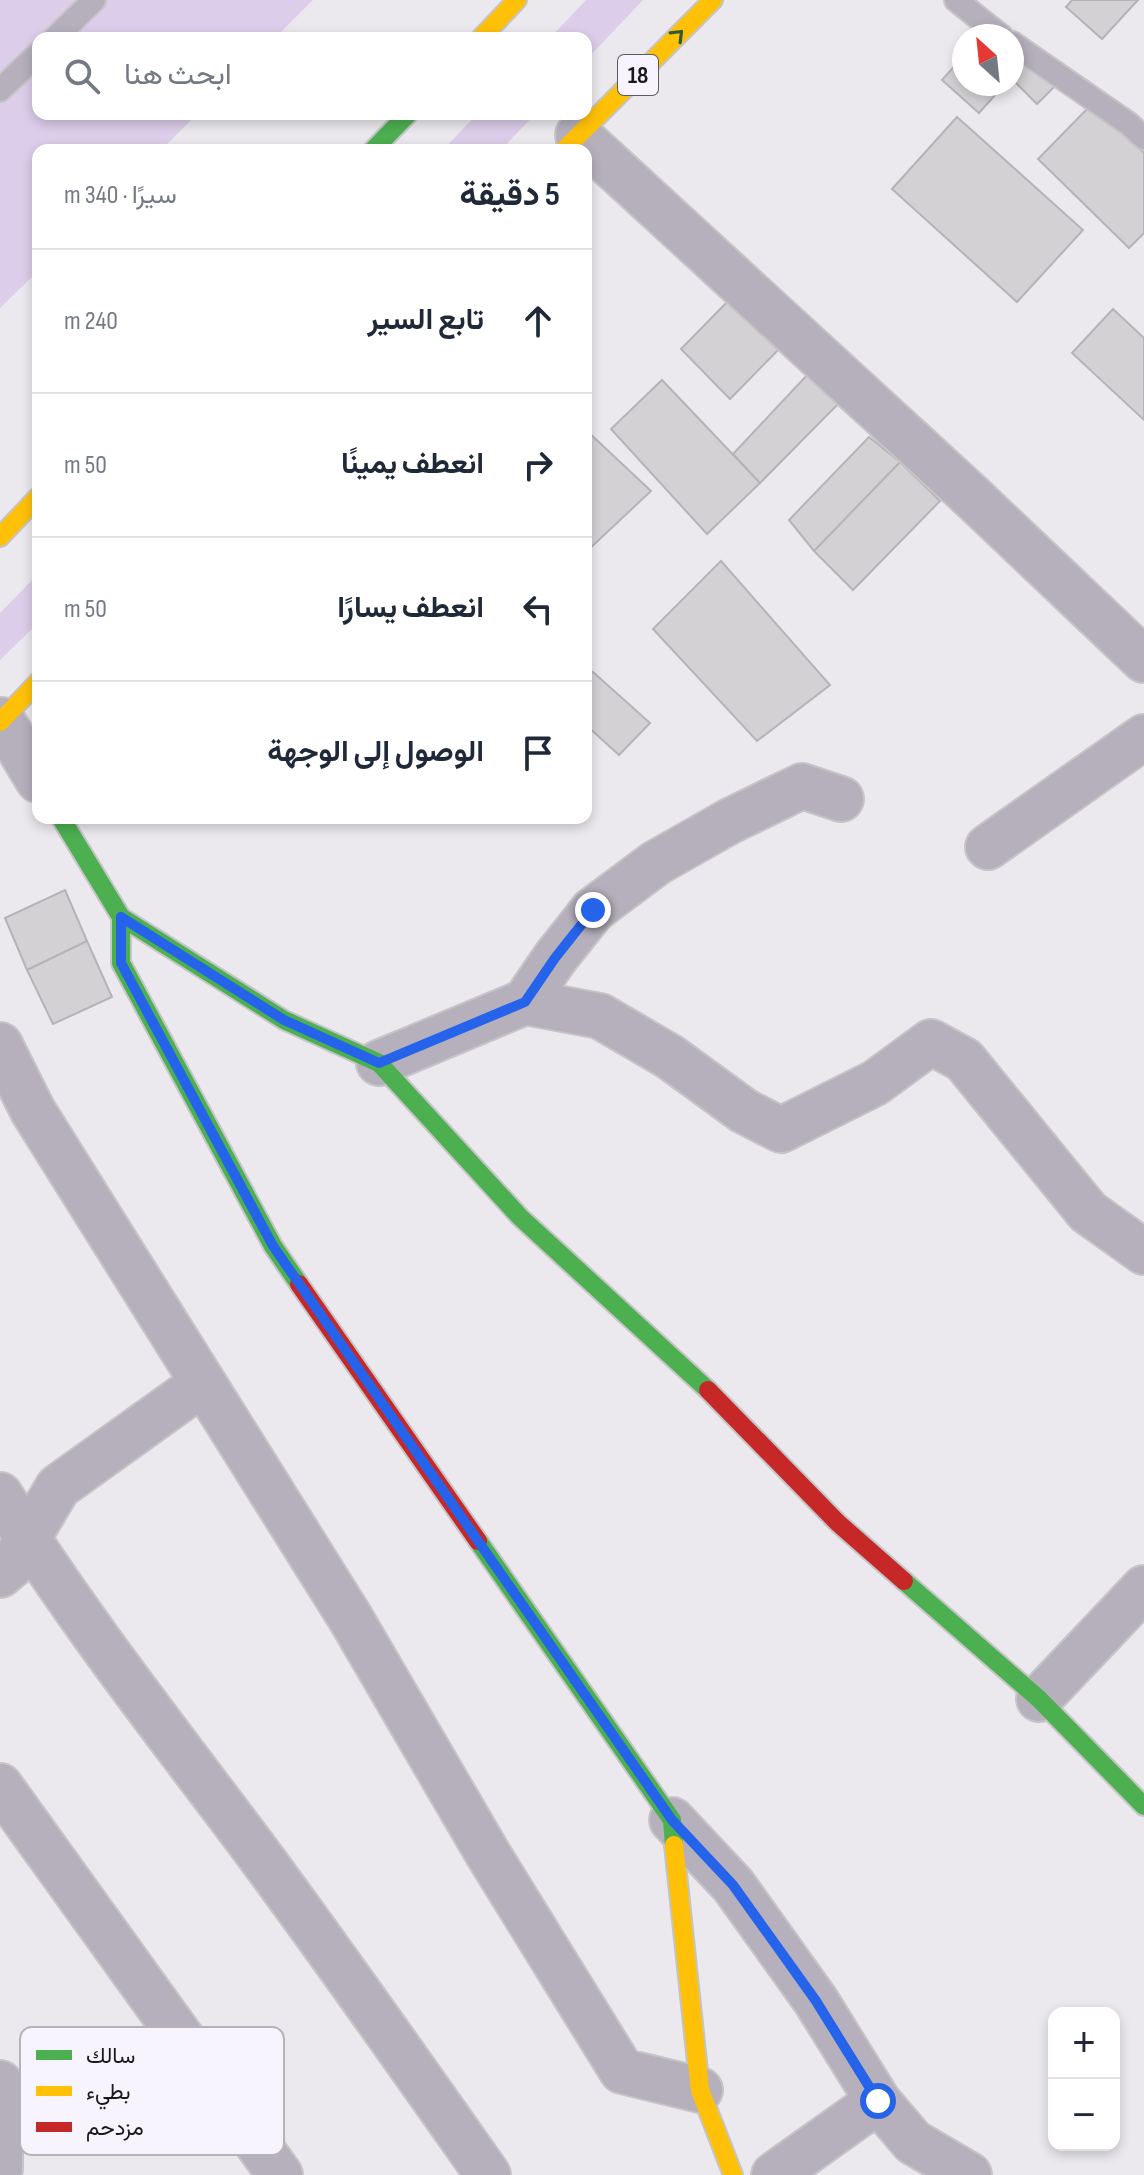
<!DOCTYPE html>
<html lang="ar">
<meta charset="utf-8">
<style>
body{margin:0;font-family:"Sofia Sans Condensed",Vazirmatn,sans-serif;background:#f2f2f3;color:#1f2937;direction:rtl}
.controls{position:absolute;right:24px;bottom:24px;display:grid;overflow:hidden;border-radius:16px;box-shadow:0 4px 12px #0003}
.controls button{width:72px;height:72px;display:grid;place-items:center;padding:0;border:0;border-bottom:2px solid #e0e1e3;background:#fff;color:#1f2937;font:40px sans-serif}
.compass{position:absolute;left:952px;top:24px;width:72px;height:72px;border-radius:50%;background:#fff;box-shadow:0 4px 12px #0003;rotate:333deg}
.stop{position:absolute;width:24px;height:24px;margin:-18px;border:6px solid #2563eb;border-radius:50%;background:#fff}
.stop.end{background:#2563eb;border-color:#fff;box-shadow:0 2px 8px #0008}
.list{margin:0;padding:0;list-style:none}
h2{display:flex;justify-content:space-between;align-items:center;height:104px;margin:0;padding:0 32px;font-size:34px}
h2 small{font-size:26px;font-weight:400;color:#747a83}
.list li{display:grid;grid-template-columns:52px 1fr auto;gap:24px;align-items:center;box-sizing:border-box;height:144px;padding:0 32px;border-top:2px solid #e0e1e3}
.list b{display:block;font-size:30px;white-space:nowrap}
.list em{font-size:26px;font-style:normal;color:#747a83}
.icon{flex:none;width:44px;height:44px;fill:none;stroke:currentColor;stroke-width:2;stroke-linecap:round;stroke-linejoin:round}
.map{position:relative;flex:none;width:1144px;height:2175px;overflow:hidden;direction:ltr}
.search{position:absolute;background:#fff;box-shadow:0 4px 12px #0003;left:32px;top:32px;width:560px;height:88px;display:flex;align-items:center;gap:20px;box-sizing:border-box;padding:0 28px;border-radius:16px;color:#747a83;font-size:30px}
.panel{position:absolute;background:#fff;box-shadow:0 4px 12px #0003;left:32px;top:144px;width:560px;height:680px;border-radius:16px;direction:rtl}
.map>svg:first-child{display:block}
</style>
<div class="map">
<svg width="1144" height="2175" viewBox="0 0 1144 2175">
<rect width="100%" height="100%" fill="#ebe9ed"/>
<!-- green -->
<path fill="#dccdea" d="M0 0H313L275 38H38V114H197L161 150H38V271L0 308Z
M586 0H643L586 60V38H550Z
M477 114H535L501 150H443Z
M38 574V623L0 660V613Z"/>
<!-- building -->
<path fill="#d3d1d4" stroke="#b5b3b7" stroke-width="2" d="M1072 0H1138L1102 39 1066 7Z
M1021 51 1056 85 1037 104 1012 79V61Z
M959 61 964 65V84H986L996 94 979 113 942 80Z
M1093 103 1144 153V233L1129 248 1038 159Z
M957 117 1083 230 1017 302 892 189Z
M734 295 786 342 730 399 681 349Z
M1113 309 1144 338V420L1072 353Z
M810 372 841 401 760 483 733 454Z
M662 380 760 483 707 534 611 429Z
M586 430 651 491 586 552Z
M869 437 900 462 814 551 789 520Z
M900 462 940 501 853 590 814 551Z
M721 561 830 685 757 741 653 629Z
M593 672 650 723 619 755 586 725V679Z
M65 890 87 941 27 970 5 918Z
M87 941 112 997 53 1024 27 970Z"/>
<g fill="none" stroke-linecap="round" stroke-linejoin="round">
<defs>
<path id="lane" d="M956 0 1001 36
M55 38 94 0
M1012 43 1129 124 1144 138
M0 90 38 54"/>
<path id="street" d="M578 135 970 495 1144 660
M2 720 38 780
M988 847 1144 737
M525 1002 600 1016 670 1057 744 1111 781 1130 875 1083 931 1042 964 1060 1088 1212 1144 1252
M0 1045 33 1111 351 1619 488 1854 622 2071 700 2090
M379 1063 525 1002 555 958 593 910 656 863 730 821 802 786 841 799
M0 1495C75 1615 163 1727 248 1840 330 1950 409 2063 488 2175
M0 1575 12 1565 58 1487 203 1383
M1039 1699 1144 1588
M0 1786 280 2175
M672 1820 733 1885 816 2001 878 2101 913 2142 969 2175
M0 2083V2168
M774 2175 878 2101"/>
<path id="fast" d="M373 150 408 114
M61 818 121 917V963L273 1246 299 1284
M121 917 284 1020 379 1063 520 1217 708 1390
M478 1541 672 1820 674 1845
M904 1581 1039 1699 1144 1806"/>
<path id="slow" d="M481 38 517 0
M564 150 713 0
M0 537 38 497
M0 722 38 682
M674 1845 700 2090 733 2175"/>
<path id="jam" d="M299 1284 478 1541
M708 1390 838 1523 904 1581"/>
</defs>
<!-- lane casing -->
<use href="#lane" stroke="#c5c4c6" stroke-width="26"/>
<!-- street casing -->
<use href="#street" stroke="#c5c4c6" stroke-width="48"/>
<!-- fast casing -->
<use href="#fast" stroke="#c5c4c6" stroke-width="22"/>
<!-- slow casing -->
<use href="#slow" stroke="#c5c4c6" stroke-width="22"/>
<!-- jam casing -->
<use href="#jam" stroke="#c5c4c6" stroke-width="22"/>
<!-- lane -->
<use href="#lane" stroke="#b5b0bc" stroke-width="22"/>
<!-- street -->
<use href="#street" stroke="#b5b0bc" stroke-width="44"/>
<!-- fast -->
<use href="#fast" stroke="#4caf50" stroke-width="18"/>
<!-- slow -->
<use href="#slow" stroke="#ffc107" stroke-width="18"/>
<!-- jam -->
<use href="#jam" stroke="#c62828" stroke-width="18"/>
</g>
<!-- one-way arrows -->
<defs><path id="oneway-chevron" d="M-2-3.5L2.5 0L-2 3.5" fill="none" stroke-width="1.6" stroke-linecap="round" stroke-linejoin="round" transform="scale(2)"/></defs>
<use stroke="#305c33" href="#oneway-chevron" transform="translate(678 35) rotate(-45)"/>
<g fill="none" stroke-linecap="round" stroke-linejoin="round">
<!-- route -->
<path stroke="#2563eb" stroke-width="10" d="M593 910 555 958 525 1002 379 1063 284 1020 121 917V963L273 1246 672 1820 733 1885 816 2001 878 2101"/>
</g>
<g text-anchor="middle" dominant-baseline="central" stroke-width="7" stroke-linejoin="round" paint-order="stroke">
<!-- shield labels -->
<rect fill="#f8f4fd" stroke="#5d5a5f" stroke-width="2" x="618" y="55" width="40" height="40" rx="6"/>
<g font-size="24" font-weight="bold" fill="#1a181b">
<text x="638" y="75">18</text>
</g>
</g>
<!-- legend -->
<rect x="20" y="2027" width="264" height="128" rx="12" fill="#f8f4fd" stroke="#b5b2b9" stroke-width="2"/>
<rect x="36" y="2050" width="36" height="10" fill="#4caf50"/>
<rect x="36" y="2086" width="36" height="10" fill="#ffc107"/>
<rect x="36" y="2122" width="36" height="10" fill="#c62828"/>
<g font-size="22" fill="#1a181b">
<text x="86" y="2063">سالك</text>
<text x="86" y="2099">بطيء</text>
<text x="86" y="2135">مزدحم</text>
</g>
</svg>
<div class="controls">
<button>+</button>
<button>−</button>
</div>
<svg class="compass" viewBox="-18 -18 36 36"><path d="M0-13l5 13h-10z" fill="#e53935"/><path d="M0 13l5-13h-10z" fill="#747a83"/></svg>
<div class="stop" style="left:878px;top:2101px"></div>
<div class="stop end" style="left:593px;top:910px"></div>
<div class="search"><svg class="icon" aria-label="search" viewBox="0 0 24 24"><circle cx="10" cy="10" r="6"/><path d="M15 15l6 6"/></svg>ابحث هنا</div>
<section class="panel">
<h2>5 دقيقة<small>سيرًا · 340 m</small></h2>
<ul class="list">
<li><svg class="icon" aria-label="ahead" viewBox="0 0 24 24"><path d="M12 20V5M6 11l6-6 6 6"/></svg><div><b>تابع السير</b></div><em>240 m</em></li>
<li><svg class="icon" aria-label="right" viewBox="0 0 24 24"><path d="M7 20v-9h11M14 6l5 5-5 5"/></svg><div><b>انعطف يمينًا</b></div><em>50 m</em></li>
<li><svg class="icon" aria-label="left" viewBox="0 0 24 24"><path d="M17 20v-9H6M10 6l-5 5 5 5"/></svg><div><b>انعطف يسارًا</b></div><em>50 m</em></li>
<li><svg class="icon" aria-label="arrive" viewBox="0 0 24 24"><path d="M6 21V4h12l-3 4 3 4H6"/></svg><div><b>الوصول إلى الوجهة</b></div></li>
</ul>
</section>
</div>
